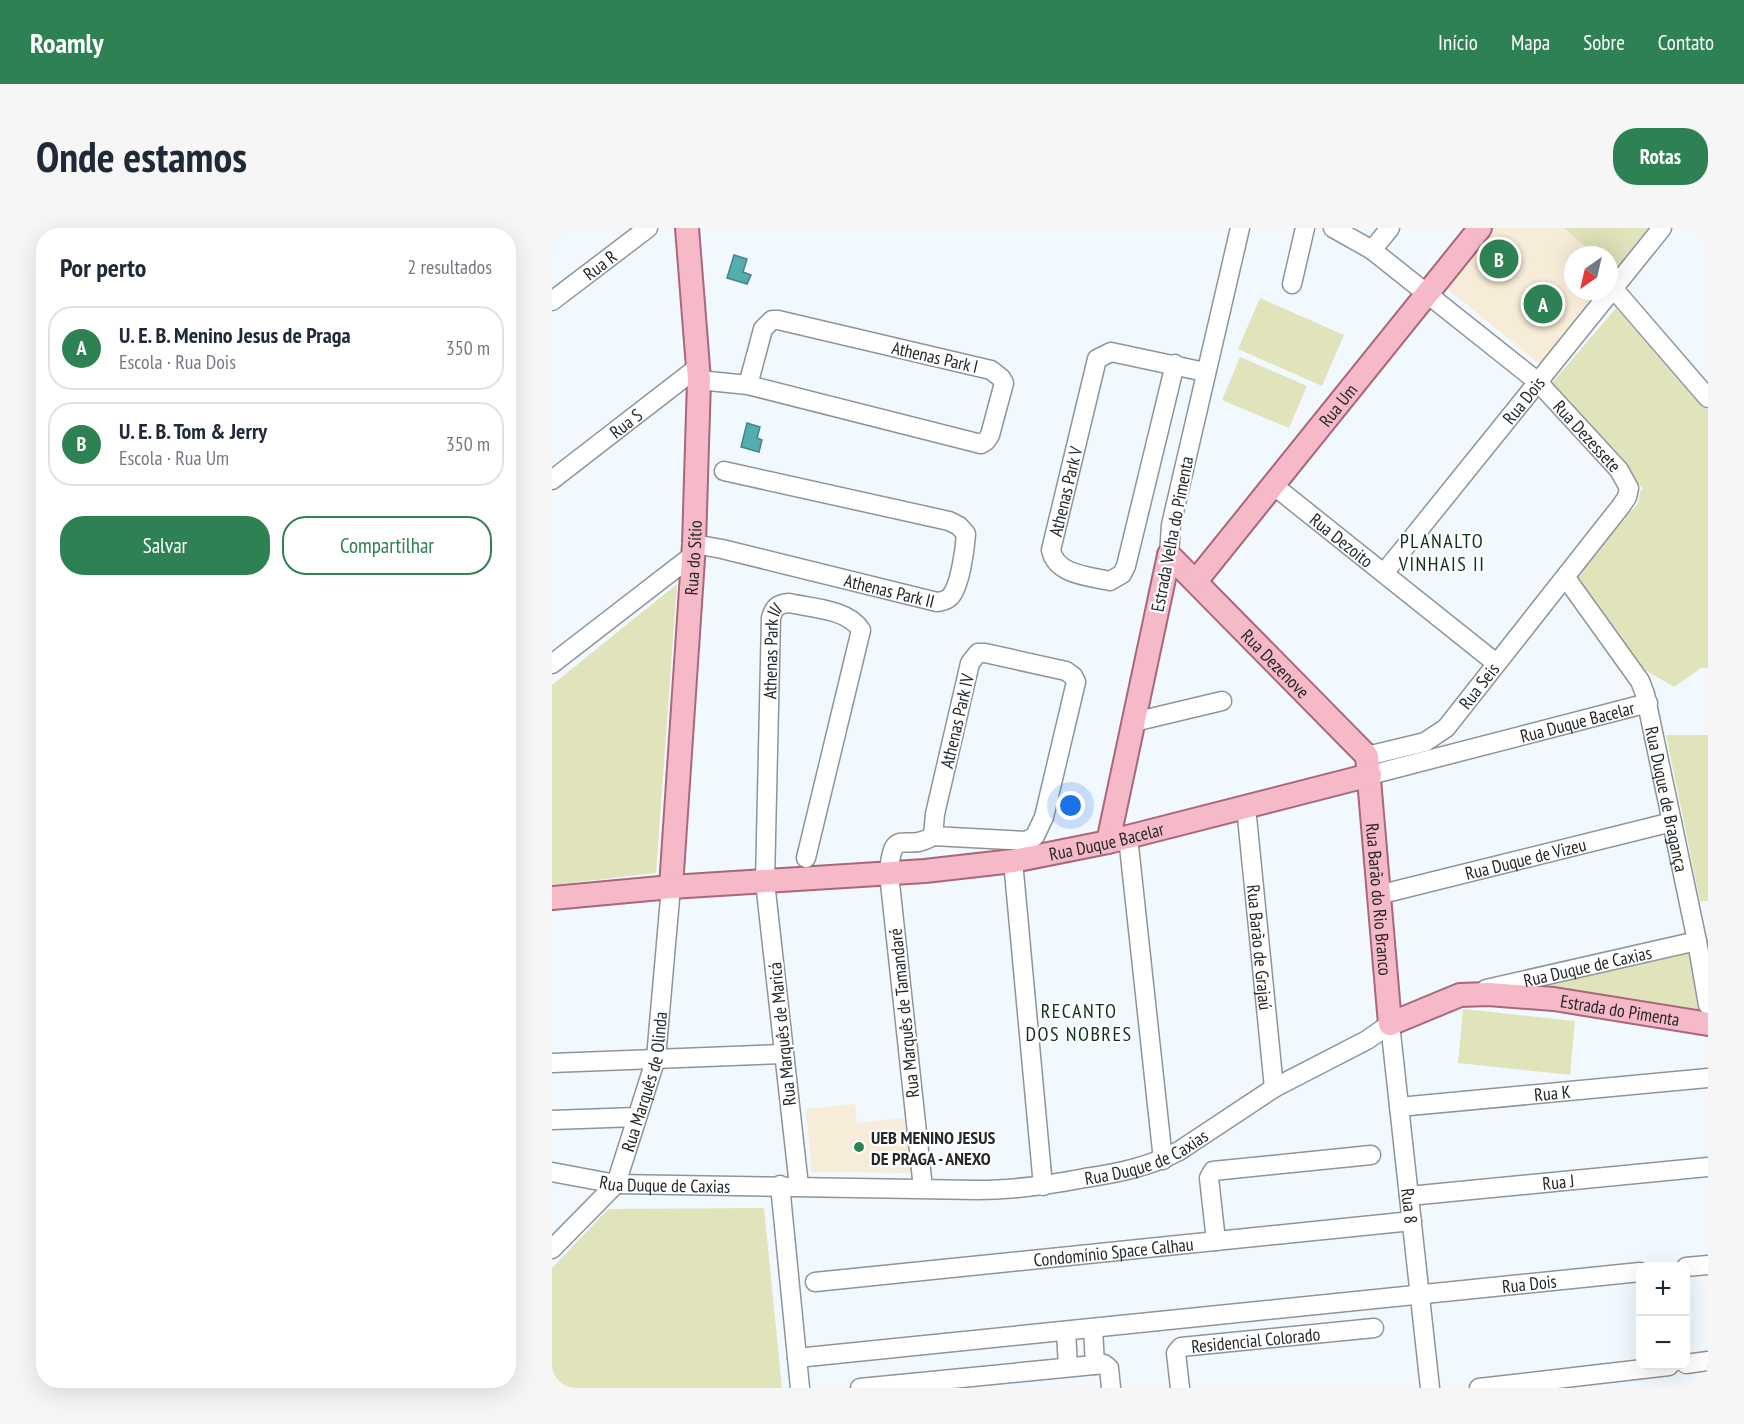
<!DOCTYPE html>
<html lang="pt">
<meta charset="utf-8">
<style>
body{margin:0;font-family:"PT Sans Narrow",sans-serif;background:#f6f6f7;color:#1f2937}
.controls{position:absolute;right:18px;bottom:18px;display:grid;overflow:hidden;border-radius:12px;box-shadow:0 6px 24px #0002}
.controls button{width:54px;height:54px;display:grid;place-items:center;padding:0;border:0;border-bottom:2px solid #e0e1e3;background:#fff;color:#1f2937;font:30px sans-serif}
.compass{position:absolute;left:1012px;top:18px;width:54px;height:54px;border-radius:50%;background:#fff;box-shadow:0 6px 24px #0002;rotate:214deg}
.you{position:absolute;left:519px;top:578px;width:21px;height:21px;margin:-15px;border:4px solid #fff;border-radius:50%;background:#1a73e8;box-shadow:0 0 0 9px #1a73e833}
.badge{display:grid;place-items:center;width:39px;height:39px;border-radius:50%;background:#2e8153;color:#fff;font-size:20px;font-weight:700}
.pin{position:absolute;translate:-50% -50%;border:3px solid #fff;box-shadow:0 2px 6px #0006}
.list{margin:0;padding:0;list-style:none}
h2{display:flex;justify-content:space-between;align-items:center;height:78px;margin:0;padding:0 24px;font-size:26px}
h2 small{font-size:20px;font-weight:400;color:#747a83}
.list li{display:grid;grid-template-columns:39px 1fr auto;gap:18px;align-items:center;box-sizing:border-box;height:84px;margin:0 12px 12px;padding:0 12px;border:2px solid #e0e1e3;border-radius:24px}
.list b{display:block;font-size:22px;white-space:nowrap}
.list p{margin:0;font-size:20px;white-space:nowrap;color:#747a83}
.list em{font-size:20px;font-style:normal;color:#747a83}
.actions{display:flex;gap:12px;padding:18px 24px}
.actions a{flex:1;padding:14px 0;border:2px solid #2e8153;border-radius:24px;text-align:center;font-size:21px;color:#2e8153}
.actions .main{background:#2e8153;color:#fff}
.map{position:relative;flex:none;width:1156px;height:1160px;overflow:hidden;border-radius:24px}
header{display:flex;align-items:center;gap:36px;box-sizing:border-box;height:84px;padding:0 30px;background:#2e8153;color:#fff}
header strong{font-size:28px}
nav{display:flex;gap:33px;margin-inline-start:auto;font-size:21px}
.intro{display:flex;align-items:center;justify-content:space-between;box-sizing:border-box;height:144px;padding:0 36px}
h1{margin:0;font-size:42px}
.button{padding:15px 27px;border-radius:24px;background:#2e8153;color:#fff;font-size:21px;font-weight:700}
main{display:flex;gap:36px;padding:0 36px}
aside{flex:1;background:#fff;border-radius:24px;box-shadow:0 6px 24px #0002}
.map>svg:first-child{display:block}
</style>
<header>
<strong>Roamly</strong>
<nav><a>Início</a><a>Mapa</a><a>Sobre</a><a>Contato</a></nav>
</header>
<div class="intro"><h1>Onde estamos</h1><a class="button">Rotas</a></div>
<main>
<aside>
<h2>Por perto<small>2 resultados</small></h2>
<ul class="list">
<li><span class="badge">A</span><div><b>U. E. B. Menino Jesus de Praga</b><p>Escola · Rua Dois</p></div><em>350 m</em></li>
<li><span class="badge">B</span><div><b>U. E. B. Tom &amp; Jerry</b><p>Escola · Rua Um</p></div><em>350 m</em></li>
</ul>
<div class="actions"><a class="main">Salvar</a><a>Compartilhar</a></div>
</aside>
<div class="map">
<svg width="1156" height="1160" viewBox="0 0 1156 1160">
<rect width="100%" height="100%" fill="#f1f8fe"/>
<!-- education -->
<path fill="#f6ecd7" d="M941 0H1012L1043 27H1021V63H1049L989 137 893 59Z
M303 876 305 895 354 890 361 945 260 944 254 881Z"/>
<!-- green -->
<path fill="#e1e4bb" d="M1012 0H1099L1064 45 1057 39V27H1043Z
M708 70 792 107 770 158 686 121Z
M1064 80 1156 182V440H1149L1122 459 1093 442 1023 345 1086 275 1088 264 1091 261 999 156Z
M688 129 755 158 737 200 670 172Z
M125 356 104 645 0 657V457Z
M1114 507H1156V673H1148Z
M1136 722 1151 788 978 758Z
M911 781 1023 793 1018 847 906 835Z
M212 980 230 1160H0V1040L56 981Z"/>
<!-- water -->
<path fill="#53aeae" stroke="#458686" stroke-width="1.5" d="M182 27 195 31 191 44 199 47 195 56 175 50Z
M195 195 208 199 205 210 210 212 207 224 189 219Z"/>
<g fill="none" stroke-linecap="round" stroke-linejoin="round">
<defs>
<g id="minor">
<path id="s1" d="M781 0 820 22 986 154 1067 242 1077 260 1075 269 1069 278 894 500 873 514 815 528"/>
<path d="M820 22 838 0"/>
<path d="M740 56 753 0"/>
<path d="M1061 60 1156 170"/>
<path id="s2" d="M0 73 96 0"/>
<path id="s3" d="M623 136 574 338 570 346 558 353C537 348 504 347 499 322L545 131 559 124 653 144"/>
<path d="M147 152 196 157 429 216 434 213 438 207 452 155 449 150 439 142 226 92H220L211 101 196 157"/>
<path id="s4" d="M0 252 146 139"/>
<path id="s5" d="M721 257 944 435"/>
<path id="s6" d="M142 316 170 321 385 374C390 373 394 373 398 369 408 359 413 321 414 306L407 298 397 293 172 243"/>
<path d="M617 327 619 297 688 0"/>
<path id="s7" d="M832 345 1110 0"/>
<path id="s8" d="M1014 350 1088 453 1093 466 1145 713 1156 777"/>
<path d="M426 425H433L514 443 521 448 524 454 492 589 483 608 475 613 381 608 383 586 418 435Z"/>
<path d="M0 436 141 327"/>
<path d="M582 494 670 473"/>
<path id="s9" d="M818 547 1096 475"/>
<path id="s10" d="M694 579 722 860"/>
<path d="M576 609 611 932"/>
<path d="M461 633 491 958"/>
<path id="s11" d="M826 667 1120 594"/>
<path id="s12" d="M934 761 1145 713"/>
<path id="s13" d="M838 796 878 1160"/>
<path d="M0 835 231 826"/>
<path id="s14" d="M847 879 1156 850"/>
<path d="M0 892 85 889"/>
<path id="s15" d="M0 944 64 956 426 962C463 962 497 957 533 950 566 945 597 939 627 923L722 860 815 812 838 796"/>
<path d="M228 957 248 1160"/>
<path id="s16" d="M247 958 213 654 219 390C222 379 226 376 237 375 260 380 296 381 309 402L254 630"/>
<path d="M371 960 337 646C340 595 353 626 381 608"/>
<path id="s17" d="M857 968 1156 939"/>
<path d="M664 1013 657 950 661 943 819 927"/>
<path id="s18" d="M0 1021 64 956 104 830 119 659"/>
<path d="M1134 1039 1156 1037"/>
<path id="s19" d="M263 1054 860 993"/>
<path d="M541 1100 543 1137"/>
<path d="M514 1103 516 1139"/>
<path id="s20" d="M245 1130 1088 1044"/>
<path d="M1134 1136 1156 1133"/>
<path d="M308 1160 552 1136 557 1140 559 1160"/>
<path id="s21" d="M628 1160 624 1125 629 1119 822 1100"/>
<path d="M927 1160 1117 1138"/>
</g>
<g id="major">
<path id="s22" d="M617 327 815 528 838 796 908 767 936 766 1002 771 1156 796"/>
<path id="s23" d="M644 353 928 0"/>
<path d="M556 614 617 327"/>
<path id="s24" d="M119 659 142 316 147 152 135 0"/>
<path id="s25" d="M0 670 119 659 373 643 461 633 556 614 818 547"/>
</g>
</defs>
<!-- minor casing -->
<use href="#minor" stroke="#8d959b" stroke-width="21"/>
<!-- major casing -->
<use href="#major" stroke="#a76879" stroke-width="26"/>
<!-- minor -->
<use href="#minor" stroke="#fff" stroke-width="18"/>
<!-- major -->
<use href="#major" stroke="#f5b9c8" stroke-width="22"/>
</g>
<!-- markers -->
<circle fill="#2e8153" stroke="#fff" stroke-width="2" cx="307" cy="919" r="6"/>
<g text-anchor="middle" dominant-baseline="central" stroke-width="4.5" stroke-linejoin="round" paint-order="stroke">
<!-- street labels -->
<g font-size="18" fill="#24282a" stroke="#fff">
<text stroke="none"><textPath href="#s2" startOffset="60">Rua R</textPath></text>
<text transform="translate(383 129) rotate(13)">Athenas Park I</text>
<text stroke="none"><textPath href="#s7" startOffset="222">Rua Dois</textPath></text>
<text stroke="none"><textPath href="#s23" startOffset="226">Rua Um</textPath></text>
<text stroke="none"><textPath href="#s4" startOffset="93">Rua S</textPath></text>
<text stroke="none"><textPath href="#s1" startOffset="330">Rua Dezessete</textPath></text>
<text stroke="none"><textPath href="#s3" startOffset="362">Athenas Park V</textPath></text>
<text transform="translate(620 306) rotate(-79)">Estrada Velha do Pimenta</text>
<text stroke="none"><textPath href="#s5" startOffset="88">Rua Dezoito</textPath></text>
<text stroke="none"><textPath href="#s24" startOffset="330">Rua do Sítio</textPath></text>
<text stroke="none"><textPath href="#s6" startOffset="201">Athenas Park II</textPath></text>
<text stroke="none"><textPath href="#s16" startOffset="537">Athenas Park III</textPath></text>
<text stroke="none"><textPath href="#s22" startOffset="152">Rua Dezenove</textPath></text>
<text transform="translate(927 458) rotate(-52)">Rua Seis</text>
<text transform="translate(405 493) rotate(-77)">Athenas Park IV</text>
<text stroke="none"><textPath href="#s9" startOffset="214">Rua Duque Bacelar</textPath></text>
<text stroke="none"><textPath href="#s8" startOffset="248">Rua Duque de Bragança</textPath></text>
<text stroke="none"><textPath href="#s25" startOffset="558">Rua Duque Bacelar</textPath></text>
<text stroke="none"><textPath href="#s11" startOffset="152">Rua Duque de Vizeu</textPath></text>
<text stroke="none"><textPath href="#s22" startOffset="426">Rua Barão do Rio Branco</textPath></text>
<text stroke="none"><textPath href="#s10" startOffset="141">Rua Barão de Grajaú</textPath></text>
<text stroke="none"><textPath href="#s12" startOffset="104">Rua Duque de Caxias</textPath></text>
<text stroke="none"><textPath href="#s22" startOffset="788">Estrada do Pimenta</textPath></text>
<text transform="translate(352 785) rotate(-96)">Rua Marquês de Tamandaré</text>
<text transform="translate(230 806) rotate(-96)">Rua Marquês de Maricá</text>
<text stroke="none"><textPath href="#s18" startOffset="198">Rua Marquês de Olinda</textPath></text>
<text stroke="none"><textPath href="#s14" startOffset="154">Rua K</textPath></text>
<text stroke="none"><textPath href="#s15" startOffset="600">Rua Duque de Caxias</textPath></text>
<text stroke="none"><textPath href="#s17" startOffset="150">Rua J</textPath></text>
<text stroke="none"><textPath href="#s15" startOffset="114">Rua Duque de Caxias</textPath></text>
<text stroke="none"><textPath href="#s13" startOffset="183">Rua 8</textPath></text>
<text stroke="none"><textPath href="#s19" startOffset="300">Condomínio Space Calhau</textPath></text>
<text stroke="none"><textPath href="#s20" startOffset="736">Rua Dois</textPath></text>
<text stroke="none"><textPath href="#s21" startOffset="118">Residencial Colorado</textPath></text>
</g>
<!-- poi labels -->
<g font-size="18" font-weight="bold" fill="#24282a" stroke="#fff" text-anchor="start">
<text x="319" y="909">UEB MENINO JESUS<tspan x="319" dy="21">DE PRAGA - ANEXO</tspan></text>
</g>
<!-- neighbourhood labels -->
<g font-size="20" letter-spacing="1.5" fill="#0b331d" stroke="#fff">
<text x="890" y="313">PLANALTO<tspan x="890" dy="23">VINHAIS II</tspan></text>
<text x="527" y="783">RECANTO<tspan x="527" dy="23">DOS NOBRES</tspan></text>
</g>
</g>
</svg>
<div class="controls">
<button>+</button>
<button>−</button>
</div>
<svg class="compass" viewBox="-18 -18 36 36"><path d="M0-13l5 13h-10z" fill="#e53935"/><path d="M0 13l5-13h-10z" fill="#747a83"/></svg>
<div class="you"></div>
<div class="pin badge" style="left:991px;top:76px">A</div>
<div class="pin badge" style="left:947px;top:31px">B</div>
</div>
</main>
